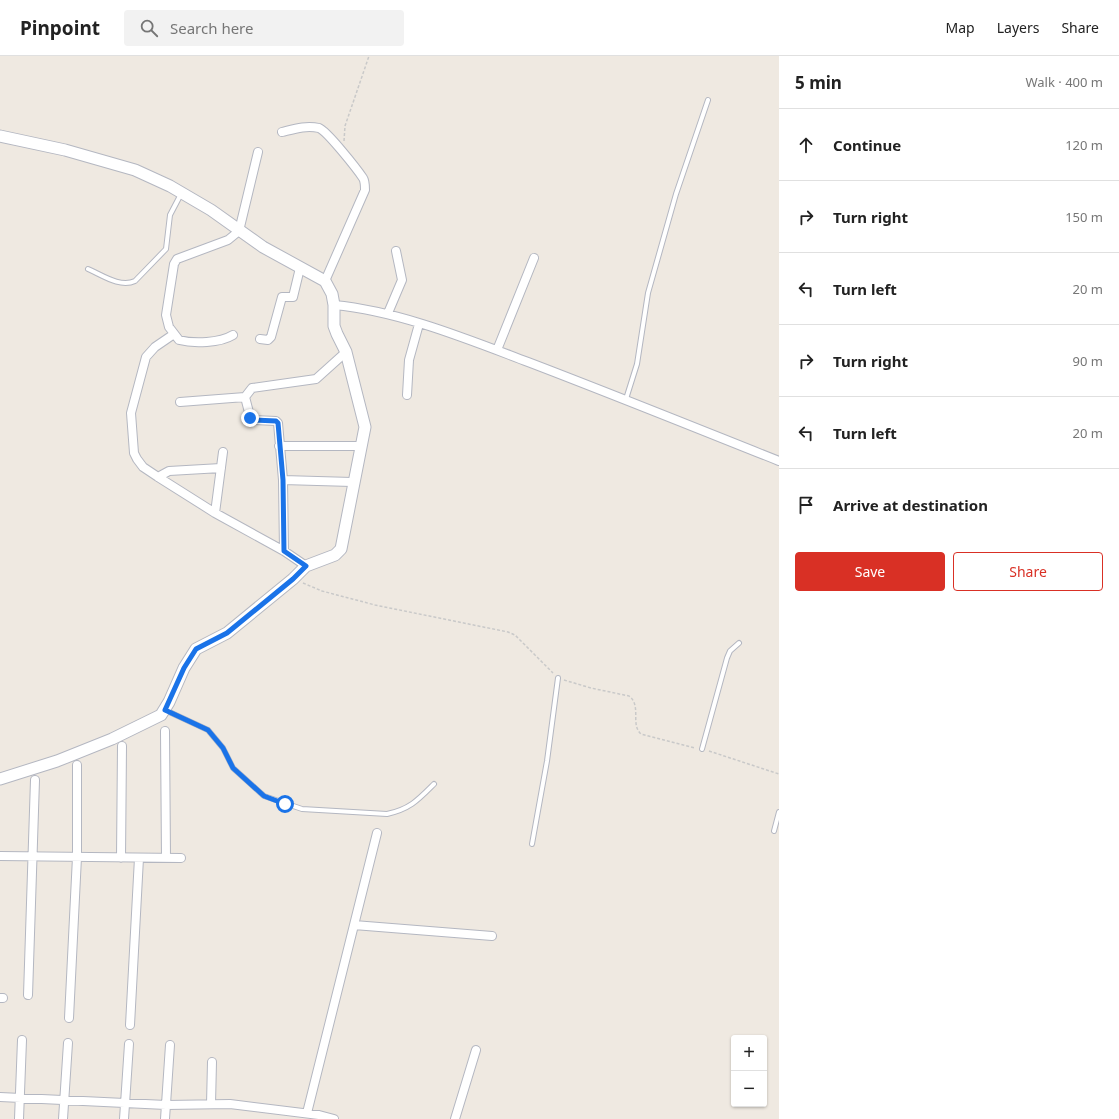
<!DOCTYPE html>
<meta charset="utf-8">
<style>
body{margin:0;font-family:"Noto Sans",sans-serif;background:#f2f2f2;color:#222}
.controls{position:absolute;right:12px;bottom:12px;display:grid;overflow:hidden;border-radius:4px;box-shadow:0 1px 3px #0004}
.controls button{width:36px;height:36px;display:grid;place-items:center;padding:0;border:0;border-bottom:1px solid #e0e0e0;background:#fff;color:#222;font:20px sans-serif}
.stop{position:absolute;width:12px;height:12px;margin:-9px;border:3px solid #1a73e8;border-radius:50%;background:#fff}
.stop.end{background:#1a73e8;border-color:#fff;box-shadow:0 1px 4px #0008}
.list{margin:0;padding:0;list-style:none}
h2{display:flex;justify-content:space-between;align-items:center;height:52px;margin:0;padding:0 16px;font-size:17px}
h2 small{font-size:13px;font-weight:400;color:#767676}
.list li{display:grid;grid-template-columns:26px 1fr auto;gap:12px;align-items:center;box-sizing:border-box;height:72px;padding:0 16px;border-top:1px solid #e0e0e0}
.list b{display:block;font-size:15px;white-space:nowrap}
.list em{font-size:13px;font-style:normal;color:#767676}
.actions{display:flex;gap:8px;padding:12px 16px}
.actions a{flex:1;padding:9px 0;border:1px solid #d93025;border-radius:4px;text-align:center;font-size:14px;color:#d93025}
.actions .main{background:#d93025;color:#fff}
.icon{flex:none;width:22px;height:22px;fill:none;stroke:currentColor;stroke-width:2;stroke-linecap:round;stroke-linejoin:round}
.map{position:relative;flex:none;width:779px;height:1063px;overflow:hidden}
header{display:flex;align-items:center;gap:24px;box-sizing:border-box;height:56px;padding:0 20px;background:#fff;border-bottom:1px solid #e0e0e0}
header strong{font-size:19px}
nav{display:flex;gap:22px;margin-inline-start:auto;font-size:14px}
.search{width:280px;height:36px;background:#f2f2f2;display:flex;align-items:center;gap:10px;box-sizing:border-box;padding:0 14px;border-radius:4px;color:#767676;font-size:15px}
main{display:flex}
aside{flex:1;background:#fff}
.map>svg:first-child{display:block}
</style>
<header>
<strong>Pinpoint</strong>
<div class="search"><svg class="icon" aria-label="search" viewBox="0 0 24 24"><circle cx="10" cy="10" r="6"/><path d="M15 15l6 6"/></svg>Search here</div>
<nav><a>Map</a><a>Layers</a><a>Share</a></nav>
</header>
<main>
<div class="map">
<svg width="779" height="1063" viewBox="0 0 779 1063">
<rect width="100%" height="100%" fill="#efe9e1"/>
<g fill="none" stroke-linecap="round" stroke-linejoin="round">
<defs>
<path id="lane" d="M88 213C102 219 120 232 135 225L166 193 170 159 181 138
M626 343 637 308 648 237 676 138 708 44
M165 654 208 674 223 692 233 712 264 740 302 753 387 758C410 753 418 744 434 728
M702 693 727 602 730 595 739 587
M774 775 779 756
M532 788 547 705 558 622"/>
<path id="street" d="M282 76C294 73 306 69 319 72 327 75 357 113 363 122 365 125 365 129 365 134L325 225
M334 249C399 255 467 283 528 306 612 338 696 372 779 405
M388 257 402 224 396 195
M174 278 155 291 146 301 131 357 134 397 137 403 143 411 158 421 215 457 284 495 306 510
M233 279C220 287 194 288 179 284L169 271 166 259 174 208 177 203 228 184 239 175 258 96
M260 283 268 284 271 281 282 241H293L300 212
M497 294 534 202
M407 339 409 304 419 268
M245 341 251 364 276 365 278 367 283 424 284 495
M180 346 245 341 252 332 316 323 346 296
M279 390H361
M158 421 169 415 221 412
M283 424 352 426
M215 457 223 396
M165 675 166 802
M0 800 181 802
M121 802 122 690
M354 869 492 880
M28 939 35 724
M0 942H3
M69 962 77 801V709
M130 969 139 802
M0 1041 166 1049 230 1048 319 1059 334 1063
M211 1048 212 1006
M307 1057 377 777
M19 1063 22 984
M63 1063 68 987
M124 1063 129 988
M165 1063 170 989
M455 1063 476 994"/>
<path id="secondary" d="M0 80 65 94 135 114 170 130 211 154 263 191 325 225 332 238 334 249V270L337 278 346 296 365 371 341 493 335 499 306 510 293 523 227 577 196 593 184 612 169 646 161 659 112 683 57 705 0 723"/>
</defs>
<!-- lane casing -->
<use href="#lane" stroke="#b4b7c1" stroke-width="6"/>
<!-- street casing -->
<use href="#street" stroke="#b4b7c1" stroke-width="10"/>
<!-- secondary casing -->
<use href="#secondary" stroke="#b4b7c1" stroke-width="13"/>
<!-- path -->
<path stroke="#c9c9c9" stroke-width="1.5" stroke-dasharray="3 2" stroke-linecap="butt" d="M344 85 345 70 369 0
M303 527 322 535 375 549 508 576 515 579 553 617
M564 624 591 632 629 640C642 650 630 668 641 678L695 692
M709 695 779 718"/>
<!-- lane -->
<use href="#lane" stroke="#fff" stroke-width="4"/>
<!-- street -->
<use href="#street" stroke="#fff" stroke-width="8"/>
<!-- secondary -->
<use href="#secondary" stroke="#fff" stroke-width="11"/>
</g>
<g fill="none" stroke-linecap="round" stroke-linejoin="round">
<!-- route -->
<path stroke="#1a73e8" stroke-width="5" d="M250 362 254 364 276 365 278 367 283 424 284 495 306 510 293 523 227 577 196 593 184 612 165 654 208 674 223 692 233 712 264 740 285 748"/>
</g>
</svg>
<div class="controls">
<button>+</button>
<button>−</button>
</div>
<div class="stop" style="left:285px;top:748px"></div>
<div class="stop end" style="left:250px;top:362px"></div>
</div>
<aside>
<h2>5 min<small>Walk · 400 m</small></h2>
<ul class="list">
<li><svg class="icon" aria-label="ahead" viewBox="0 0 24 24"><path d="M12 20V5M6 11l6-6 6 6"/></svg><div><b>Continue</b></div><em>120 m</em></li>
<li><svg class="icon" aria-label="right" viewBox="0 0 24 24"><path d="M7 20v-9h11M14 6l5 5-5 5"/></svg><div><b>Turn right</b></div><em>150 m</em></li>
<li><svg class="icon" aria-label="left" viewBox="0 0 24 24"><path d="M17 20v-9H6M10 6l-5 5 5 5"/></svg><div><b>Turn left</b></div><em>20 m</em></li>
<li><svg class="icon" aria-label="right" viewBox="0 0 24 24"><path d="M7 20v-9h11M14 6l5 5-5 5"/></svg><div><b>Turn right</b></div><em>90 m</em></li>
<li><svg class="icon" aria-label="left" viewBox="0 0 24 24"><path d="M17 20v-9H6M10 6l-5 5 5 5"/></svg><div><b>Turn left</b></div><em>20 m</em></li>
<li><svg class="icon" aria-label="arrive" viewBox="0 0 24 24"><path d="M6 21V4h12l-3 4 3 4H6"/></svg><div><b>Arrive at destination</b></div></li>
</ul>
<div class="actions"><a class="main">Save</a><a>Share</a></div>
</aside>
</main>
